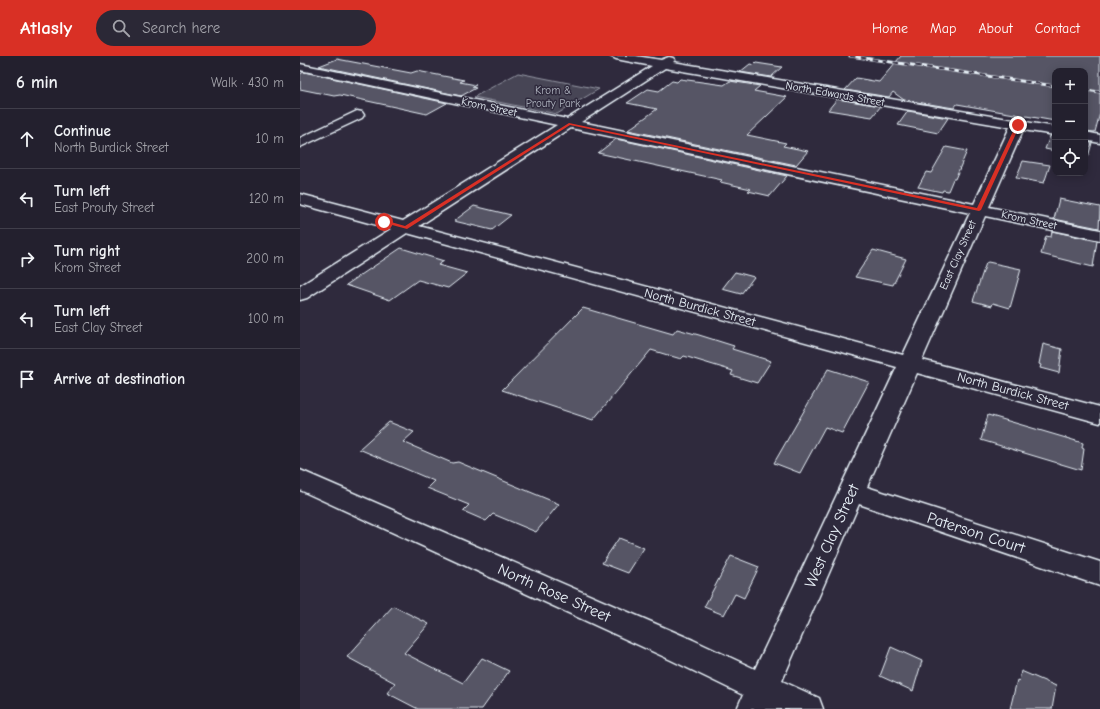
<!DOCTYPE html>
<meta charset="utf-8">
<style>
body{margin:0;font-family:"Comic Neue",sans-serif;background:#2b2836;color:#f1f3f6}
.controls{position:absolute;right:12px;top:12px;display:grid;overflow:hidden;border-radius:8px;box-shadow:0 2px 10px #0003}
.controls button{width:36px;height:36px;display:grid;place-items:center;padding:0;border:0;border-bottom:1px solid #403e4a;background:#23202e;color:#f1f3f6;font:20px sans-serif}
.stop{position:absolute;width:12px;height:12px;margin:-9px;border:3px solid #d93025;border-radius:50%;background:#fff}
.stop.end{background:#d93025;border-color:#fff;box-shadow:0 1px 4px #0008}
.list{margin:0;padding:0;list-style:none}
h2{display:flex;justify-content:space-between;align-items:center;height:52px;margin:0;padding:0 16px;font-size:17px}
h2 small{font-size:13px;font-weight:400;color:#a3a3aa}
.list li{display:grid;grid-template-columns:26px 1fr auto;gap:12px;align-items:center;box-sizing:border-box;height:60px;padding:0 16px;border-top:1px solid #403e4a}
.list b{display:block;font-size:15px;white-space:nowrap}
.list p{margin:0;font-size:13px;white-space:nowrap;color:#a3a3aa}
.list em{font-size:13px;font-style:normal;color:#a3a3aa}
.icon{flex:none;width:22px;height:22px;fill:none;stroke:currentColor;stroke-width:2;stroke-linecap:round;stroke-linejoin:round}
.map{position:relative;flex:none;width:800px;height:653px;overflow:hidden}
header{display:flex;align-items:center;gap:24px;box-sizing:border-box;height:56px;padding:0 20px;background:#d93025;color:#fff}
header strong{font-size:19px}
nav{display:flex;gap:22px;margin-inline-start:auto;font-size:14px}
.search{width:280px;height:36px;background:#2b2836;display:flex;align-items:center;gap:10px;box-sizing:border-box;padding:0 14px;border-radius:22px;color:#a3a3aa;font-size:15px}
main{display:flex}
aside{flex:1;background:#23202e}
.map>svg:first-child{display:block}
</style>
<header>
<strong>Atlasly</strong>
<div class="search"><svg class="icon" aria-label="search" viewBox="0 0 24 24"><circle cx="10" cy="10" r="6"/><path d="M15 15l6 6"/></svg>Search here</div>
<nav><a>Home</a><a>Map</a><a>About</a><a>Contact</a></nav>
</header>
<main>
<aside>
<h2>6 min<small>Walk · 430 m</small></h2>
<ul class="list">
<li><svg class="icon" aria-label="ahead" viewBox="0 0 24 24"><path d="M12 20V5M6 11l6-6 6 6"/></svg><div><b>Continue</b><p>North Burdick Street</p></div><em>10 m</em></li>
<li><svg class="icon" aria-label="left" viewBox="0 0 24 24"><path d="M17 20v-9H6M10 6l-5 5 5 5"/></svg><div><b>Turn left</b><p>East Prouty Street</p></div><em>120 m</em></li>
<li><svg class="icon" aria-label="right" viewBox="0 0 24 24"><path d="M7 20v-9h11M14 6l5 5-5 5"/></svg><div><b>Turn right</b><p>Krom Street</p></div><em>200 m</em></li>
<li><svg class="icon" aria-label="left" viewBox="0 0 24 24"><path d="M17 20v-9H6M10 6l-5 5 5 5"/></svg><div><b>Turn left</b><p>East Clay Street</p></div><em>100 m</em></li>
<li><svg class="icon" aria-label="arrive" viewBox="0 0 24 24"><path d="M6 21V4h12l-3 4 3 4H6"/></svg><div><b>Arrive at destination</b></div></li>
</ul>
</aside>
<div class="map">
<svg width="800" height="653" viewBox="0 0 800 653">
<rect width="100%" height="100%" fill="#2f2a3d"/>
<filter id="ink" filterUnits="userSpaceOnUse"><feTurbulence type="fractalNoise" baseFrequency=".025" numOctaves="2"/><feDisplacementMap in="SourceGraphic" scale="8" xChannelSelector="R" yChannelSelector="G"/><feConvolveMatrix kernelMatrix="1 2 1 2 8 2 1 2 1" color-interpolation-filters="sRGB"/></filter>
<g filter="url(#ink)">
<!-- green -->
<path fill="#464455" stroke="#979aa6" d="M218 17 299 33 257 58 174 41Z"/>
<!-- building -->
<path fill="#575565" stroke="#e8f1f8" d="M601 0H800V57L795 76 785 75V15H755V69H753L755 65 703 56 657 48 654 52 604 44 593 36 589 41 545 34 556 22 579 26Z
M37 3 111 17 117 15 164 24 160 26 176 29 172 31 176 32 161 40 19 10Z
M456 7 482 11 471 21 440 16 450 8 454 9Z
M4 16 147 47 127 58 40 39 34 40 0 33V18Z
M380 23 424 29 430 25 460 30 454 35 487 41 447 79 486 87 483 90 508 95 496 109 328 74 357 53 327 47 348 33 359 35 372 25 377 26Z
M537 43 581 50 572 61 528 54Z
M608 55 648 62 638 77 598 69Z
M750 80H755V95L745 93Z
M316 83 487 120 470 140 448 135 451 133 420 126 422 124 298 97Z
M785 86 792 87 788 101H785Z
M646 91 667 95 655 123H653L648 135 643 134 642 136 618 131 626 116 631 117Z
M723 105 750 109 744 127 716 122Z
M759 143 800 151 799 172 754 163Z
M174 150 211 159 192 174 154 165Z
M752 175 797 185 793 211 741 198 746 180 751 181Z
M101 192 144 205 138 209 167 217 148 232 118 224 90 244 46 229Z
M573 194 606 203 593 229 555 221Z
M688 206 721 213 710 252 693 247 692 250 673 245 686 207Z
M435 216 454 221 441 238 422 233Z
M283 252 373 278 377 273 399 279 434 290 432 293 471 305 457 327 431 319 433 315 384 300 381 303 351 294 293 364 202 334Z
M743 288 762 293 759 317 740 312 741 309 739 308Z
M528 313 569 326 542 377 525 371 500 417 474 407Z
M688 359 783 387 782 392 784 393 781 414 681 384Z
M89 366 114 376 103 386 152 407 158 406 259 448 236 476 193 458 186 465 163 455 169 449 127 432 134 425 59 393Z
M319 482 344 492 328 517 302 507Z
M431 500 459 511 444 542 435 538 424 559 404 551Z
M93 550 129 568 104 597 163 627 182 602 209 615 182 653H118L87 637 95 627 47 601Z
M591 591 622 605 613 635 580 620Z
M721 615 756 630 752 653H710L717 624 719 625Z"/>
<g fill="none" stroke-linecap="round" stroke-linejoin="round">
<defs>
<path id="street" d="M310 0H336L361 4 369 1 373 2 375 4 373 6 755 71V79L723 74 689 151 800 174V184L685 160 622 304 800 351V367L617 317 567 431 800 506V530L559 448 482 625 519 642 523 653H437L443 639 371 604 0 434V414L393 584 455 613 597 311 107 177 7 242 0 244V230L91 173 0 148V138L103 165 257 69 0 14V8L267 63 352 10 316 3ZM365 12 710 71 674 148 281 66ZM271 72 670 157 603 299 119 170Z
M57 55 62 56 64 59 62 62 0 91V82Z
M785 76 800 79V87L785 84Z"/>
</defs>
<!-- street casing -->
<use href="#street" stroke="#e8f1f8" stroke-width="3"/>
<!-- street -->
<use href="#street" fill="#2f2a3d" fill-rule="evenodd"/>
<defs>
<path id="rail" d="M550 0 755 30
M785 34 800 36"/>
</defs>
<!-- rail casing -->
<use href="#rail" stroke="#e8f1f8" stroke-width="3"/>
<!-- rail -->
<use href="#rail" stroke="#2f2a3d" stroke-width="2" stroke-dasharray="5.5" stroke-linecap="butt"/>
</g>
</g>
<!-- route -->
<path fill="#d93025" d="M269 67 677 152 716 69H720L681 154 679 155 270 69 107 173 81 166 84 164 105 170Z"/>
<g text-anchor="middle" dominant-baseline="central" stroke-width="3" stroke-linejoin="round" paint-order="stroke">
<!-- far-park labels -->
<g font-size="11" fill="#afb4bf" stroke="#2f2a3d">
<text x="253" y="34">Krom &amp;<tspan x="253" dy="13">Prouty Park</tspan></text>
</g>
<!-- far-street labels -->
<g font-size="11" fill="#e8f1f8" stroke="#2f2a3d">
<text transform="translate(535 38) rotate(10)">North Edwards Street</text>
<text transform="translate(189 51) rotate(12)">Krom Street</text>
<text transform="translate(729 164) rotate(12)">Krom Street</text>
<text transform="translate(658 199) rotate(-66)">East Clay Street</text>
</g>
<!-- street labels -->
<g font-size="13" fill="#e8f1f8" stroke="#2f2a3d">
<text transform="translate(400 251) rotate(15)">North Burdick Street</text>
<text transform="translate(713 335) rotate(15)">North Burdick Street</text>
</g>
<!-- near-street labels -->
<g font-size="16" fill="#e8f1f8" stroke="#2f2a3d">
<text transform="translate(676 477) rotate(18)">Paterson Court</text>
<text transform="translate(532 480) rotate(-66)">West Clay Street</text>
<text transform="translate(254 537) rotate(24)">North Rose Street</text>
</g>
</g>
</svg>
<div class="controls">
<button>+</button>
<button>−</button>
<button><svg class="icon" aria-label="locate" viewBox="0 0 24 24"><circle cx="12" cy="12" r="6"/><path d="M12 2v4M12 18v4M2 12h4M18 12h4"/></svg></button>
</div>
<div class="stop" style="left:84px;top:166px"></div>
<div class="stop end" style="left:718px;top:69px"></div>
</div>
</main>
